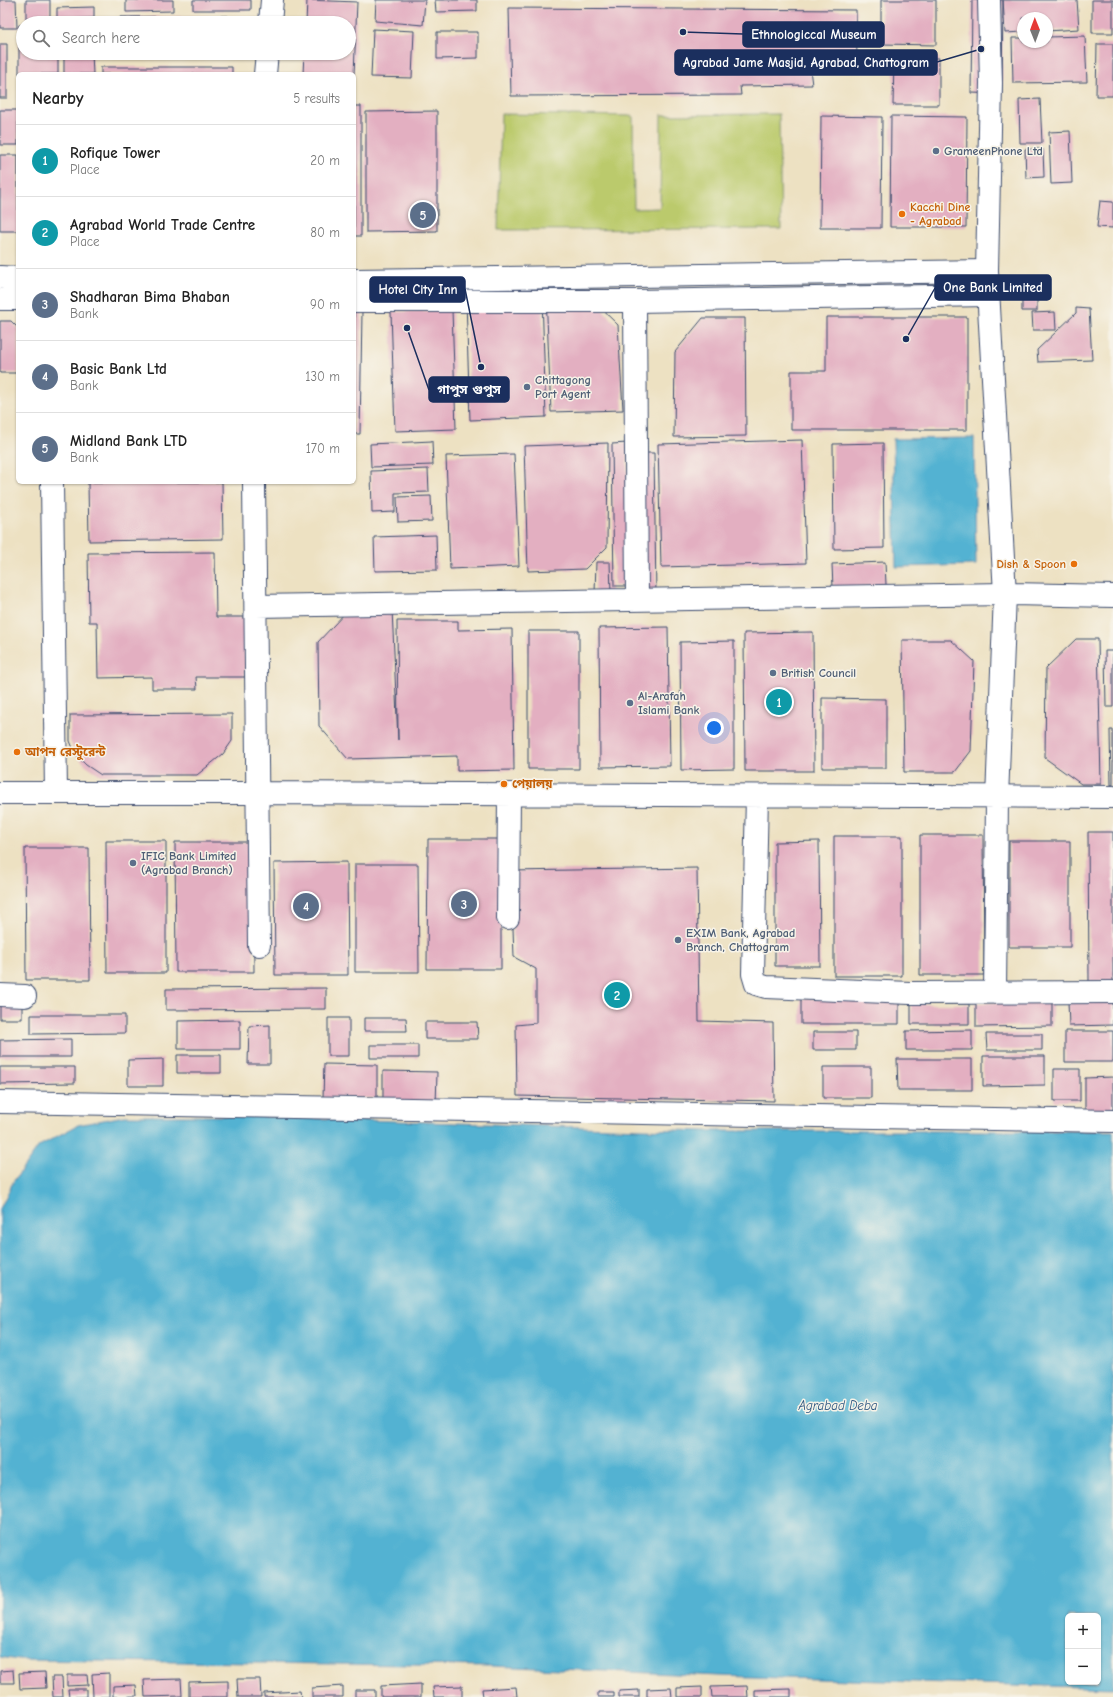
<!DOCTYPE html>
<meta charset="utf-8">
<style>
body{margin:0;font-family:"Comic Neue","Noto Sans Bengali",sans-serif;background:#f2f2f2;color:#222}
.controls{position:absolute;right:12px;bottom:12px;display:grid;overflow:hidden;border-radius:6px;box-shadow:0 1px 3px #0004}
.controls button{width:36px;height:36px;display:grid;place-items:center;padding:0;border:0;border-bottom:1px solid #e0e0e0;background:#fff;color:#222;font:20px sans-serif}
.compass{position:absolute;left:1017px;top:12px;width:36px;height:36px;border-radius:50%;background:#fff;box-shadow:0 1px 3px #0004;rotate:359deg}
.you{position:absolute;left:714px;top:728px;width:14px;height:14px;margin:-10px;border:3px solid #fff;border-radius:50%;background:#1a73e8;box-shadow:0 0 0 6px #1a73e833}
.badge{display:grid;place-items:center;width:26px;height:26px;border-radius:50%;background:#2563eb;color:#fff;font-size:13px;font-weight:700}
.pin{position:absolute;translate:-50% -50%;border:2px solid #fff;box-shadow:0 1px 4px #0006}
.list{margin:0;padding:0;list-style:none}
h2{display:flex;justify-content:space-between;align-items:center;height:52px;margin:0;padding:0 16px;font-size:17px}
h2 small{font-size:13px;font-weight:400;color:#767676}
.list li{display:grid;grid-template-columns:26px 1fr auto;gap:12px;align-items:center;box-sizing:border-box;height:72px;padding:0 16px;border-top:1px solid #e0e0e0}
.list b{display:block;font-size:15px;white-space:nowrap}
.list p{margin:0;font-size:13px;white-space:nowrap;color:#767676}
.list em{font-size:13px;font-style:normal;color:#767676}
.icon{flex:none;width:22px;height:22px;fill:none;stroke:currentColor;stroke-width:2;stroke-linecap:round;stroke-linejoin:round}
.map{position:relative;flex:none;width:1113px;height:1697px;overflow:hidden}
.search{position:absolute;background:#fff;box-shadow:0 1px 3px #0004;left:16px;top:16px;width:340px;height:44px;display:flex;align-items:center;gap:10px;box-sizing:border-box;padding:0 14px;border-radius:22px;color:#767676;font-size:15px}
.panel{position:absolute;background:#fff;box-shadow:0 1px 3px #0004;left:16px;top:72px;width:340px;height:412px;border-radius:6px}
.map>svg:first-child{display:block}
</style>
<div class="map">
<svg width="1113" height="1697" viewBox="0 0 1113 1697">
<rect width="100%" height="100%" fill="#f7f3e8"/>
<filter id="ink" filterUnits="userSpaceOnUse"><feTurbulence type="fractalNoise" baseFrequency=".025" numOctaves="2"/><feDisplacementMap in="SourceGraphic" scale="8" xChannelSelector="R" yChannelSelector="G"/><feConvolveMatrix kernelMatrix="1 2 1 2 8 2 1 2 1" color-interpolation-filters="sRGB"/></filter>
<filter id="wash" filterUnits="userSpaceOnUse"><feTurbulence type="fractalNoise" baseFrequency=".012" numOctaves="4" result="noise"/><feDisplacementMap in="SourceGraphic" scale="16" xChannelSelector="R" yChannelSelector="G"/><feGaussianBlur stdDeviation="0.9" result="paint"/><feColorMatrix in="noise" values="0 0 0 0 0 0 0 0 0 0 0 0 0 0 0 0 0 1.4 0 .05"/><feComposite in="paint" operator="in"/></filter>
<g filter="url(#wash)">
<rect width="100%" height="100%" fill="#ede1c2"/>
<!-- green -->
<path fill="#bbca6c" stroke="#6b7c65" d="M501 114 633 116 634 209 660 208 661 115 779 114 781 229 498 230Z"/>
<!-- water -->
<path fill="#53b2d2" stroke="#377098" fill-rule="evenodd" d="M974 438 976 565 896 567 893 439Z
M124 1116H238L705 1131H1113V1688L719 1676 491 1666 19 1660 0 1657V1209L13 1182 39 1146 78 1125ZM1068 1616H1098V1682H1068Z"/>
<g id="blocks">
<!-- building -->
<path fill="#e3afc1" d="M0 0H16L17 28H0Z
M26 0H50V19H26Z
M126 0H173V11L126 12Z
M193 0H251V10H193Z
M307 0 357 2 354 74H303L304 53H349V23H306Z
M376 0H425L423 25 375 21Z
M435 0H477V11L436 12Z
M881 0H936V45L881 44Z
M972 0H1003L1002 94 971 93Z
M1003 0H1077L1079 29 1047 31V18H1023V32L1005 33Z
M1092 0H1113V33H1092Z
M94 7V18L57 19V8Z
M509 8 856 10 857 58 808 54 812 85 740 86 741 95 511 96Z
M228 16V23H120V17Z
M19 25H23V53H58V74H19Z
M373 29 414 31 412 78 371 77Z
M437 32H478V58L437 59Z
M1085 36 1087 82 1013 83 1012 38H1023V42H1047V37Z
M0 44H7V98H0Z
M1097 44H1113V96H1096Z
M64 53H92L93 74H64Z
M120 53H228V56H120Z
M894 58H939V105H893Z
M101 67H232V74H101Z
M1040 99 1042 143H1020L1019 100Z
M354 106H361V236H354Z
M0 110H18V145H0Z
M437 111V231L366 232V112Z
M821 116 882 117 881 228H820Z
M891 116 967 117 966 227H890Z
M1070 131 1072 183 1051 184 1049 132Z
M1025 149H1043L1044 177 1026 178Z
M0 155H18V231H0Z
M1100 201 1113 202V228L1097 227Z
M1022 288H1037V311H1022Z
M584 292 618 325 623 410 551 412 546 293Z
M542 298 546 417 470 420 466 301Z
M1076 308 1089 309 1092 360 1038 362 1037 350 1076 313Z
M452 310 456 429 395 431 391 312Z
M354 312H362L360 434H354Z
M1055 312 1056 330H1033L1032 313Z
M826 317H967V430H791V371H826Z
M703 318H745L746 436 674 437 675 352Z
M0 321H11L18 328V373H0Z
M802 440 806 563 661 567 658 444Z
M432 441 433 465 371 467 370 444Z
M608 443 607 547 585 569 528 571 524 446Z
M627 443 629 586H614L612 444Z
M883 443 884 548 834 549 833 444Z
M639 453H654L656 596H641Z
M514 454 519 566 450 569 446 456Z
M428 469 429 492 395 493V512L372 513 371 471Z
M88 482H222L223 539 89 541Z
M431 496 432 521 398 522 397 497Z
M436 535 437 570 375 571 374 537Z
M215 552 216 617H245V677H196L197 689H152V677L98 678 97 622H89L88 553Z
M596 562H610L611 593H595Z
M885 562 886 585 833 588 832 564Z
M392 609 398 740 397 621H458V630L512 629 514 770 457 771V756L348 759 319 726 318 642 347 611Z
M668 627 670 766 600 767 599 628Z
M528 631H579V769H528Z
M813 632 814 771H745L744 633Z
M1076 639H1098L1101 784H1081L1045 758 1046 668Z
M902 640H951L974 661 971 751 955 772H904Z
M734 641V769L681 770 680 642Z
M1105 651H1113V707H1106Z
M822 698 886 699V768H822Z
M232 714V741L223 754 197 775H101L86 765 76 755 70 741V715Z
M1110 730H1113V785H1111Z
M1088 832H1113V981H1089Z
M920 835H983L984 975H920Z
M834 836H902V976H834Z
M428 839H501V969H427Z
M106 841H166V973H107Z
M819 841 820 966H775V842Z
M1009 841H1070V947H1009Z
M175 842H253L254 972H176Z
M25 848H89L90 980H26Z
M347 862 348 975H275L274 863Z
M355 864H418L419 972H355Z
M697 868 699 1021 773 1023 774 1101 517 1096 516 1025 536 1023V969L514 957 511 871Z
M326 988V1009L166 1010V989Z
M899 998V1024H801V999Z
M0 1000H22V1019H0Z
M1113 1000V1025L1069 1026 1068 1001Z
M1052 1002V1026L976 1027V1003Z
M911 1004H969V1024H911Z
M31 1015H125V1033L31 1034Z
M328 1018H349V1056H328Z
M364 1018H406L407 1031H364Z
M240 1020V1049H178V1021Z
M425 1022H477L478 1039H425Z
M270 1025V1064H248L249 1026Z
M972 1030V1050H906V1031Z
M1065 1031H1113V1062H1065Z
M813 1032H856V1050H813Z
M986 1034H1042V1050H987Z
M71 1039V1057H0V1040Z
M370 1045H418V1058H370Z
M177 1055H221V1073H177Z
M983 1056H1045V1085L983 1086Z
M163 1059V1086H128V1060Z
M897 1059H972V1090H898Z
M324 1064 377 1065V1098H323Z
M0 1067H75V1083L0 1084Z
M823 1067H871V1098H823Z
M1054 1069H1080V1101H1054Z
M383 1071 437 1072 436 1105H383Z
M1113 1077V1111L1085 1112V1078Z
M13 1670 14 1683H0V1671Z
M45 1672 46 1688 20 1689 19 1673Z
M109 1673V1697H93L92 1674Z
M67 1675H87L88 1685 67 1686Z
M52 1677H62L63 1697H53Z
M181 1679 182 1696 145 1697 144 1680Z
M237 1679H260L261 1697H238Z
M228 1681V1697H189V1682Z
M421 1684V1697H381V1686Z
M136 1685 137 1696 113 1697V1686Z
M343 1686V1697H312V1688Z
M462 1686V1697H434L433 1687Z
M747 1686 748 1697H712L711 1687Z
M516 1687 517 1697H483L482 1689Z
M702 1687V1697H677V1688Z
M671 1688 672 1697H647V1689Z
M68 1689H86V1697H69Z
M791 1689V1697H755V1690Z
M355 1690H375V1697H355Z
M639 1690V1697H619V1691Z
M300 1691 301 1697H264V1693Z
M598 1692H614V1697H598Z"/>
</g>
</g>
<g filter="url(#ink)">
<use href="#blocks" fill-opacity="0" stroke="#3a4a6d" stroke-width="1"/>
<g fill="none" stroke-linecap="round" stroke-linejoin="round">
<defs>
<path id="minor" d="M270 23 272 0
M265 74 267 53
M987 271 991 83 989 0
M635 301 637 599
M52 482 56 793
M254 482 259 945
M256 606 1005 594
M0 793H258L1113 797
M757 796 753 974 756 984 766 987 910 993 1113 992
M508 918 509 794
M995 993 997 798
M0 995 25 996
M0 1102 1113 1121"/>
<path id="tertiary" d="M0 277 18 278
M354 280 987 271 1005 594 997 798
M0 299H18
M354 301H635L989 295
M1005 594 1113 596"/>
</defs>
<!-- minor casing -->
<use href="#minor" stroke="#3a4a6d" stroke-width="24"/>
<!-- tertiary casing -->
<use href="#tertiary" stroke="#3a4a6d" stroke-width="24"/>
<!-- minor -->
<use href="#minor" stroke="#fff" stroke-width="22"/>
<!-- tertiary -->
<use href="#tertiary" stroke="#fff" stroke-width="22"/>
</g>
</g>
<!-- markers -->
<g fill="#5c6f8a" stroke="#f7f3e8" stroke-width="1.5">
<circle cx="936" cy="151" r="4"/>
<circle cx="527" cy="387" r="4"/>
<circle cx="773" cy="673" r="4"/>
<circle cx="630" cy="703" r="4"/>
<circle cx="133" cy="863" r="4"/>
<circle cx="678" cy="940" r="4"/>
</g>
<g fill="#e8710a" stroke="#f7f3e8" stroke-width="1.5">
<circle cx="902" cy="214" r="4"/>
<circle cx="1074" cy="564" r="4"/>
<circle cx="17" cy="752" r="4"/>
<circle cx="504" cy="784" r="4"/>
</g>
<g text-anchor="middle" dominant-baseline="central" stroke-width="3" stroke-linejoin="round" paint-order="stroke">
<!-- service labels -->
<g font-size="12" font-weight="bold" fill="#4e5e75" stroke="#f7f3e8" text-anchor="start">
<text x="944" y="151">GrameenPhone Ltd</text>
<text x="535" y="380">Chittagong<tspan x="535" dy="14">Port Agent</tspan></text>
<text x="781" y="673">British Council</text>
<text x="638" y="696">Al-Arafah<tspan x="638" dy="14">Islami Bank</tspan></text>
<text x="141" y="856">IFIC Bank Limited<tspan x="141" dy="14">(Agrabad Branch)</tspan></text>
<text x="686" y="933">EXIM Bank, Agrabad<tspan x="686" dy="14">Branch, Chattogram</tspan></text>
</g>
<!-- food labels -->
<g font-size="12" font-weight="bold" fill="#c56008" stroke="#f7f3e8" text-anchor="start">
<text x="910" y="207">Kacchi Dine<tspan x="910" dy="14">- Agrabad</tspan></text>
<text x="1066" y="564" text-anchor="end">Dish &amp; Spoon</text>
<text x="25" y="752">আপন রেস্টুরেন্ট</text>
<text x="512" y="784">পেয়ালয়</text>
</g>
<!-- water labels -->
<g font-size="13" font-style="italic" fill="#2c5681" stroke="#f7f3e8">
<text x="838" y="1405">Agrabad Deba</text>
</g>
</g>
<!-- callouts -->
<path fill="none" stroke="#1b2f5e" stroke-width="1.5" d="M683 32L743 34M981 49L937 62M906 339L935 288M481 367L465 289M407 328L429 390"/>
<g fill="#1b2f5e" stroke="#f7f3e8" stroke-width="1.5">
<circle cx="683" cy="32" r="4"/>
<circle cx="981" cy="49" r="4"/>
<circle cx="906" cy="339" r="4"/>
<circle cx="481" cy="367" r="4"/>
<circle cx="407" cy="328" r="4"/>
</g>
<g fill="#1b2f5e" stroke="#1b2f5e" stroke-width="1.5">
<rect x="743" y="22" width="141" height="25" rx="4"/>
<rect x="675" y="50" width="262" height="25" rx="4"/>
<rect x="935" y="275" width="116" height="25" rx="4"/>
<rect x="370" y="277" width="95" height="25" rx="4"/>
<rect x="429" y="377" width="80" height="25" rx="4"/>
</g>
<g font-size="13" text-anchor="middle" font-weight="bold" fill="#fff">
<text x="814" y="39">Ethnologiccal Museum</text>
<text x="806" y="67">Agrabad Jame Masjid, Agrabad, Chattogram</text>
<text x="993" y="292">One Bank Limited</text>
<text x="418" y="294">Hotel City Inn</text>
<text x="469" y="394">গাপুস গুপুস</text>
</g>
</svg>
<div class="controls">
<button>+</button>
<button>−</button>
</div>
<svg class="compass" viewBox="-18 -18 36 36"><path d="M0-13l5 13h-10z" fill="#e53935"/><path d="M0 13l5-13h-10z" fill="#767676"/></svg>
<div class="you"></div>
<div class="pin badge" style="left:779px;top:702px;background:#0f9aa8">1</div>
<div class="pin badge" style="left:617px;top:995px;background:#0f9aa8">2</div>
<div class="pin badge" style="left:464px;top:904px;background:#5c6f8a">3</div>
<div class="pin badge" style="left:306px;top:906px;background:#5c6f8a">4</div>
<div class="pin badge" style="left:423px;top:215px;background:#5c6f8a">5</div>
<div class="search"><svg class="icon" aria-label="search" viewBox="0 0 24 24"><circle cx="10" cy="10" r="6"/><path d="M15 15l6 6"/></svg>Search here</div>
<section class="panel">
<h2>Nearby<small>5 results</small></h2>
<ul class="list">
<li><span class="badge" style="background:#0f9aa8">1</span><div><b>Rofique Tower</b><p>Place</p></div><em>20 m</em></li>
<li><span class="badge" style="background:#0f9aa8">2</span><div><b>Agrabad World Trade Centre</b><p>Place</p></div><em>80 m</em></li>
<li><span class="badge" style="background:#5c6f8a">3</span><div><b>Shadharan Bima Bhaban</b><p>Bank</p></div><em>90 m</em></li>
<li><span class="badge" style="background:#5c6f8a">4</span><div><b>Basic Bank Ltd</b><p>Bank</p></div><em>130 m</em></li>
<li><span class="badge" style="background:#5c6f8a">5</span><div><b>Midland Bank LTD</b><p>Bank</p></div><em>170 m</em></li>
</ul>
</section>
</div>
